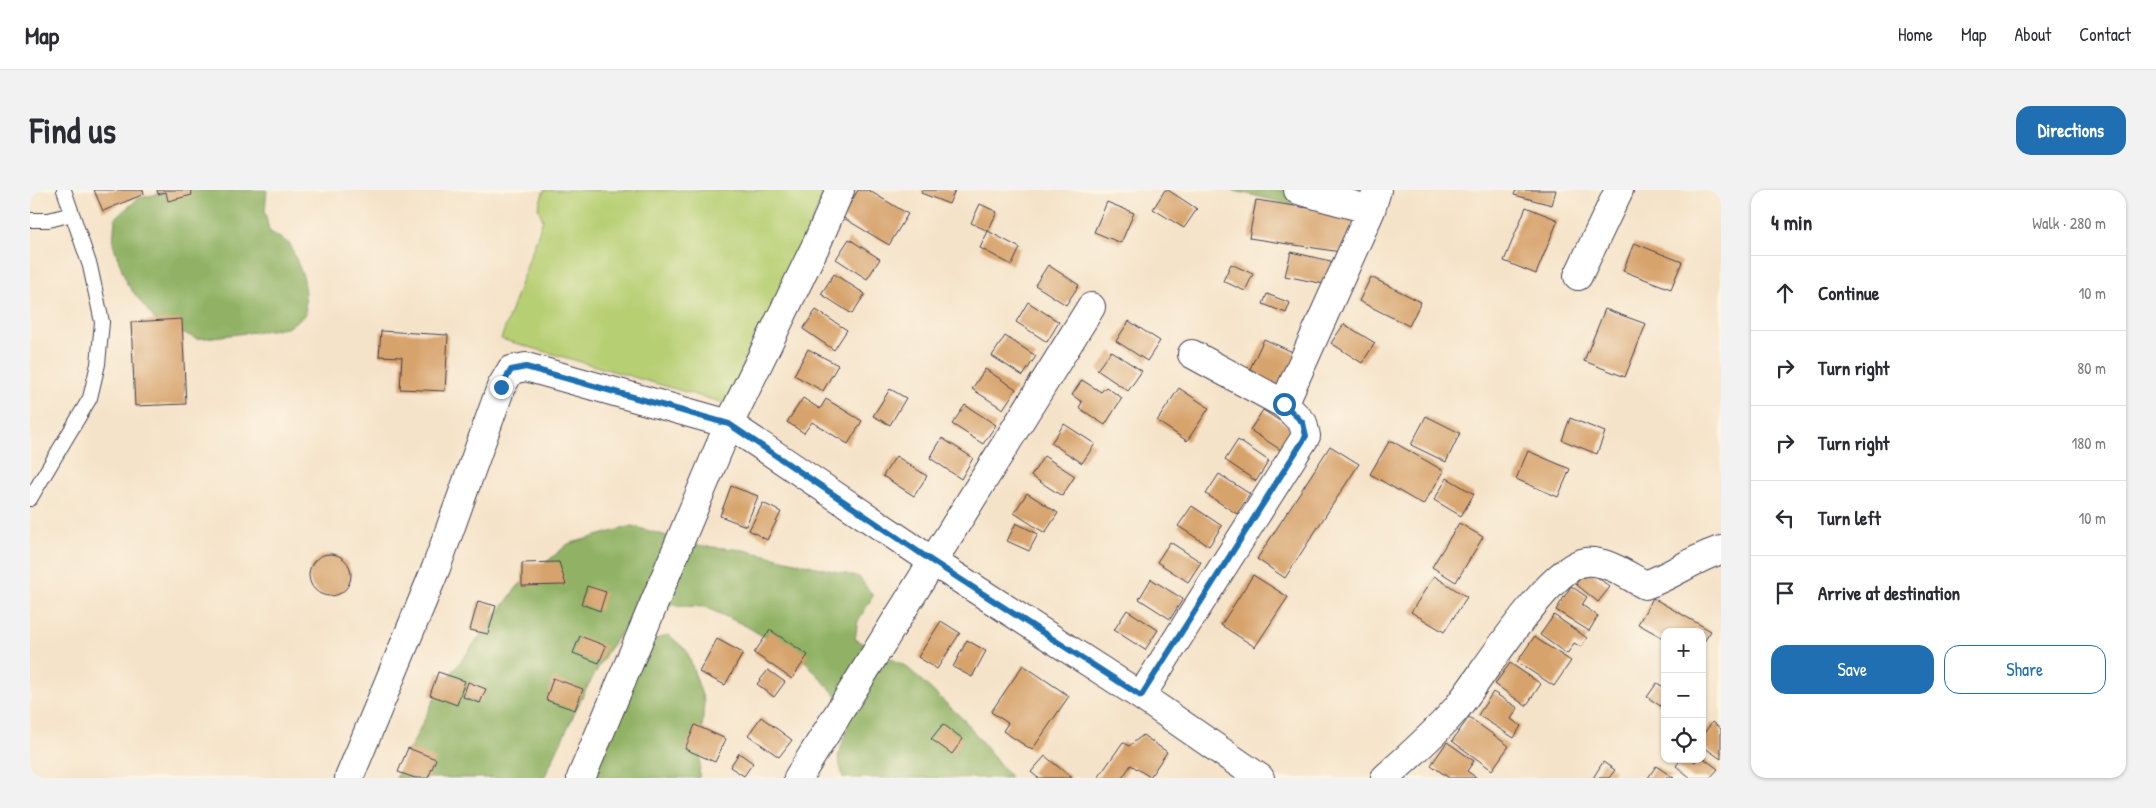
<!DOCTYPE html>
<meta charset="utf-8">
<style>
body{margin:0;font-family:"Patrick Hand",sans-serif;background:#f2f2f3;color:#2b2b33}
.controls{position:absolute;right:15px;bottom:15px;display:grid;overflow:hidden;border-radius:10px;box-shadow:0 1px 4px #0004}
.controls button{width:45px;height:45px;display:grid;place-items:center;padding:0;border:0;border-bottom:1px solid #e1e1e2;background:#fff;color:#2b2b33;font:25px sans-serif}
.stop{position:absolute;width:15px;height:15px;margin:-11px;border:4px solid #1f6fb2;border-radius:50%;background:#fff}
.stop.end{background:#1f6fb2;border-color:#fff;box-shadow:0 1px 5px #0008}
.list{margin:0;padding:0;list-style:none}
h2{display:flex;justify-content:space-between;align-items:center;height:65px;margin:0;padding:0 20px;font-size:21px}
h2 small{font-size:16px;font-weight:400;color:#7c7c81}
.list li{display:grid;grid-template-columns:32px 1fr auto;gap:15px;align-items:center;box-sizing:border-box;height:75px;padding:0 20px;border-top:1px solid #e1e1e2}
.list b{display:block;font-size:19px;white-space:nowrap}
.list em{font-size:16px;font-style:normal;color:#7c7c81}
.actions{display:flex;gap:10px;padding:15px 20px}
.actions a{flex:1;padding:11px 0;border:1px solid #1f6fb2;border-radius:15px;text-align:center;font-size:18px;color:#1f6fb2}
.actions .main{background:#1f6fb2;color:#fff}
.icon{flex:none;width:28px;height:28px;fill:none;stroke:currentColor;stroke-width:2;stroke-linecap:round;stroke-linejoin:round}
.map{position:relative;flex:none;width:1691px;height:588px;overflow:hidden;border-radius:15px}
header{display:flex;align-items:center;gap:30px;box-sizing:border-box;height:70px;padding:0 25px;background:#fff;border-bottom:1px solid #e1e1e2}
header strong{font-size:24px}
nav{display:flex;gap:28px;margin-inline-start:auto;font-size:18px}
.intro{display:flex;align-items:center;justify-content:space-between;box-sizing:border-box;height:120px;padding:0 30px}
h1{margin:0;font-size:35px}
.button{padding:12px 22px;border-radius:15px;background:#1f6fb2;color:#fff;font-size:18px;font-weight:700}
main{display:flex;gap:30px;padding:0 30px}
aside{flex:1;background:#fff;border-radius:15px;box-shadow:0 1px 4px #0004}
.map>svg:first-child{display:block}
</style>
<header>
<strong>Map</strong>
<nav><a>Home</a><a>Map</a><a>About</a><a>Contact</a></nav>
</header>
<div class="intro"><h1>Find us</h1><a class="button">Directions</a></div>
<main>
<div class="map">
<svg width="1691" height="588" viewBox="0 0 1691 588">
<rect width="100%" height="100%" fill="#fcf5e5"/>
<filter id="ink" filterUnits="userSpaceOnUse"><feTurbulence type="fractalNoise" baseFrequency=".02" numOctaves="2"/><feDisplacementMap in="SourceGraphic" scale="10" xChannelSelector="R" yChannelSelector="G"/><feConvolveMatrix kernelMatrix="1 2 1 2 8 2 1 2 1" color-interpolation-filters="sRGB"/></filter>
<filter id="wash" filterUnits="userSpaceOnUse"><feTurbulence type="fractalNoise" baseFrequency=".0096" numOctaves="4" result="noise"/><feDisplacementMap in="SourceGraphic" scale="20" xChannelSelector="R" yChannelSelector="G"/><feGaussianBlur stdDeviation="1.12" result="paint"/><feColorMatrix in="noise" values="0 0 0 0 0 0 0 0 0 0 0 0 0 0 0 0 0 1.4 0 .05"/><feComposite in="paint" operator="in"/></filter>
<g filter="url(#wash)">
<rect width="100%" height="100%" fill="#f5e3c9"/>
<!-- green -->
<path fill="#b7cf73" stroke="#6c7857" d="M514 0H796L701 215 471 149 513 30 508 18Z"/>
<!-- forest -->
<path fill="#91b265" stroke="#5a6a50" d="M147 0H237L235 21 239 41 260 54 274 89 276 124 257 138 167 149 125 130 97 94 83 54 85 28 109 8Z
M1201 0H1286L1263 15Z
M602 336 672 356 714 360 829 387 843 406 828 431 825 449 877 477 935 531 981 588H813L808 567 818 535 809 509 775 471 714 435 675 417 631 415 602 428 577 462 553 505 514 588H366L408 501 488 396 538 354Z
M639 445 657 461 674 511 669 588H545L612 453Z"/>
<g id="blocks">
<!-- building -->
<path fill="#d7a36c" d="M64 0H113L114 4 73 21Z
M127 0H161L162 5 138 11 136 2 128 4Z
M828 0H838L878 24 859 55 812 27Z
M892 0H925L919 14 891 3Z
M1135 0H1138L1167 19 1154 38 1123 19Z
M1486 0H1526L1522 15 1484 5Z
M1226 10 1324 25 1317 63 1219 48Z
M1077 12 1104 23 1091 53 1064 42Z
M950 14 967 22 958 41 941 33Z
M1496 17 1528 30 1506 84 1474 71Z
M958 41 990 58 982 75 950 58Z
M819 49 850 69 837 89 806 69Z
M1604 53 1652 72 1641 99 1593 81Z
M1261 62 1309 73 1304 96 1255 86Z
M1201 74 1223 84 1215 101 1193 91Z
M1018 75 1049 95 1036 115 1005 95Z
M804 84 835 104 822 124 791 104Z
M1341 87 1391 112 1379 136 1329 111Z
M1237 104 1260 113 1256 123 1233 114Z
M998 112 1029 132 1017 152 986 132Z
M1575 119 1616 134 1595 187 1554 171Z
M786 120 817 140 804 160 773 139Z
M152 129 156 214 105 216 101 132Z
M1099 131 1130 151 1117 171 1086 151Z
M1314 134 1345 153 1332 173 1301 153Z
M351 141 418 145 415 201 370 199 372 167 349 166Z
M975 146 1006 166 993 186 962 166Z
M1234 149 1267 164 1252 198 1218 183Z
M778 159 808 175 793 201 764 185Z
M1081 161 1112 181 1098 201 1067 180Z
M955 179 986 199 973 219 942 199Z
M1052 190 1071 202 1076 197 1092 208 1075 235 1049 218 1052 212 1042 205Z
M1149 198 1179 218 1157 251 1127 231Z
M860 199 876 208 860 235 843 226Z
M773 208 790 219 796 209 832 231 818 254 782 232 774 243 757 232Z
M935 215 966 235 953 254 922 234Z
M1233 220 1264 240 1251 260 1220 240Z
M1396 226 1430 243 1416 272 1381 255Z
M1540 228 1575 242 1567 264 1532 250Z
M1034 234 1065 254 1052 273 1021 253Z
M912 248 943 268 931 289 900 268Z
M1208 250 1239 271 1226 291 1195 270Z
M1360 250 1414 281 1393 315 1340 284Z
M1300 256 1329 274 1255 388 1227 369Z
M1498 261 1540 279 1528 307 1486 289Z
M866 266 897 286 884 306 853 286Z
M1014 266 1045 286 1032 306 1001 286Z
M1189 284 1220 304 1207 324 1176 304Z
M1417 288 1444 304 1431 326 1404 310Z
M701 296 728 306 716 336 690 326Z
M997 303 1028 323 1015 343 984 323Z
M733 313 751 322 737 350 719 340Z
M1162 316 1192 336 1179 356 1148 336Z
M986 333 1008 344 999 361 977 351Z
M1429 333 1453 347 1426 392 1402 377Z
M1140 352 1171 372 1158 392 1127 372Z
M279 385a21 21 0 1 1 42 0a21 21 0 1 1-42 0Z
M529 372 536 395 492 396V373Z
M1557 379 1580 397 1568 412 1546 394Z
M1223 385 1258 407 1225 457 1191 435Z
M1404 386 1437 407 1414 442 1381 422Z
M1121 389 1153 409 1140 429 1109 409Z
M557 396 576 402 570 421 551 414Z
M1541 396 1557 407 1552 415 1568 426 1559 441 1526 420Z
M1623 408 1681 441 1672 455V442H1635V449L1608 434Z
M448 411 466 416 458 444 440 440Z
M1097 420 1128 440 1115 460 1084 440Z
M1524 425 1557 448 1551 457 1544 453 1537 464 1510 445Z
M911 431 930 443 907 479 888 467Z
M740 440 778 465 762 489 724 463Z
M550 446 576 456 569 473 543 463Z
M1504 447 1541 471 1524 496 1487 472Z
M687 449 713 463 695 495 669 482Z
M937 450 956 461 942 487 923 477Z
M1480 473 1511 494 1496 516 1465 494Z
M993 475 1039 506 1002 560 973 541 978 533 961 522Z
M738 480 755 492 744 507 727 494Z
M408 482 435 491 427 515 400 505Z
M523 488 553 499 545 520 516 510Z
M438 492 456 499 450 513 433 507Z
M1627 493 1635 498V519L1617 507Z
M1463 502 1488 518 1481 529 1491 536 1484 548 1448 525Z
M731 527 762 550 749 567 718 545Z
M1439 527 1479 556 1462 580 1422 551Z
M1682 532 1691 539V569L1672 556V546Z
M913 534 933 549 922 564 901 549Z
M665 535 696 549 685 572 655 559Z
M1113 545 1137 562 1120 587 1101 575 1092 588H1068L1093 552 1099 556Z
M1417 552 1444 571 1437 581 1447 588H1419L1401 575Z
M378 558 406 569 398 588H385L368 582Z
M709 563 723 573 714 586 700 577Z
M1015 566 1042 588H1008L1001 582Z
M1672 567 1688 579 1680 588H1661L1646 576 1651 569H1661L1665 572 1667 569H1672Z
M1573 572 1585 580 1579 588H1563Z
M1626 576 1644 588H1618Z"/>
</g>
</g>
<g filter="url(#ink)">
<use href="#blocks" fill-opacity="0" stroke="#423f50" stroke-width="1"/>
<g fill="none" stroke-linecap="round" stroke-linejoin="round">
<defs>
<path id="service" d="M0 30H19L42 24
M0 309 60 208 68 174 72 132 60 76 34 0"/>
<path id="minor" d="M1268 0 1341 20
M1548 86 1589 0
M1254 214 1341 20 1347 0
M1111 506 1276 246 1273 233 1254 214 1162 164
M319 588 406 378 471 197 481 180 496 177 699 234 902 371 1111 506 1230 588
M551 588 699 234 787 53 810 0
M768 588 1061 117
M1355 588C1378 567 1406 543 1426 519 1451 488 1519 377 1555 372 1577 370 1598 386 1615 395 1642 386 1664 368 1691 360"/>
</defs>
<!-- service casing -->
<use href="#service" stroke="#423f50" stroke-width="16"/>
<!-- minor casing -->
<use href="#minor" stroke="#423f50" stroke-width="30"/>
<!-- service -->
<use href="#service" stroke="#fff" stroke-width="14"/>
<!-- minor -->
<use href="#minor" stroke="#fff" stroke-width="28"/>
</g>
</g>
<g fill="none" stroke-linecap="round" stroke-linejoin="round" filter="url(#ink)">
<!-- route -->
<path stroke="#1f6fb2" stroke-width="6" d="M471 197 481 180 496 177 699 234 902 371 1111 506 1276 246 1273 233 1254 214"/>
</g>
</svg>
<div class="controls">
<button>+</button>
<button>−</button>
<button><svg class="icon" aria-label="locate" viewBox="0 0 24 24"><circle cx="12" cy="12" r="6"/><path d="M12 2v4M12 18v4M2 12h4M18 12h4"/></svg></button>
</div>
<div class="stop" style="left:1254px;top:214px"></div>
<div class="stop end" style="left:471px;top:197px"></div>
</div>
<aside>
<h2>4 min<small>Walk · 280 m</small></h2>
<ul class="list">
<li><svg class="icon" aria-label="ahead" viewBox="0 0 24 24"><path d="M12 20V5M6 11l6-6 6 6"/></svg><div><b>Continue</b></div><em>10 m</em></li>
<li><svg class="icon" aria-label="right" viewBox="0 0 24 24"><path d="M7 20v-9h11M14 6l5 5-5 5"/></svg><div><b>Turn right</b></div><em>80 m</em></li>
<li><svg class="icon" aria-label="right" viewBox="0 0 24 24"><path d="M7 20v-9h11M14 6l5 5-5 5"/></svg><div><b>Turn right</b></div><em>180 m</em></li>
<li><svg class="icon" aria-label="left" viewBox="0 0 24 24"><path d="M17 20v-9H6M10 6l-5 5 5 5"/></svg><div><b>Turn left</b></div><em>10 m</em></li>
<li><svg class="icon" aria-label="arrive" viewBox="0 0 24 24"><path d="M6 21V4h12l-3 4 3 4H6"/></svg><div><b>Arrive at destination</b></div></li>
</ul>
<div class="actions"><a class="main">Save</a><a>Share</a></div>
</aside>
</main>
